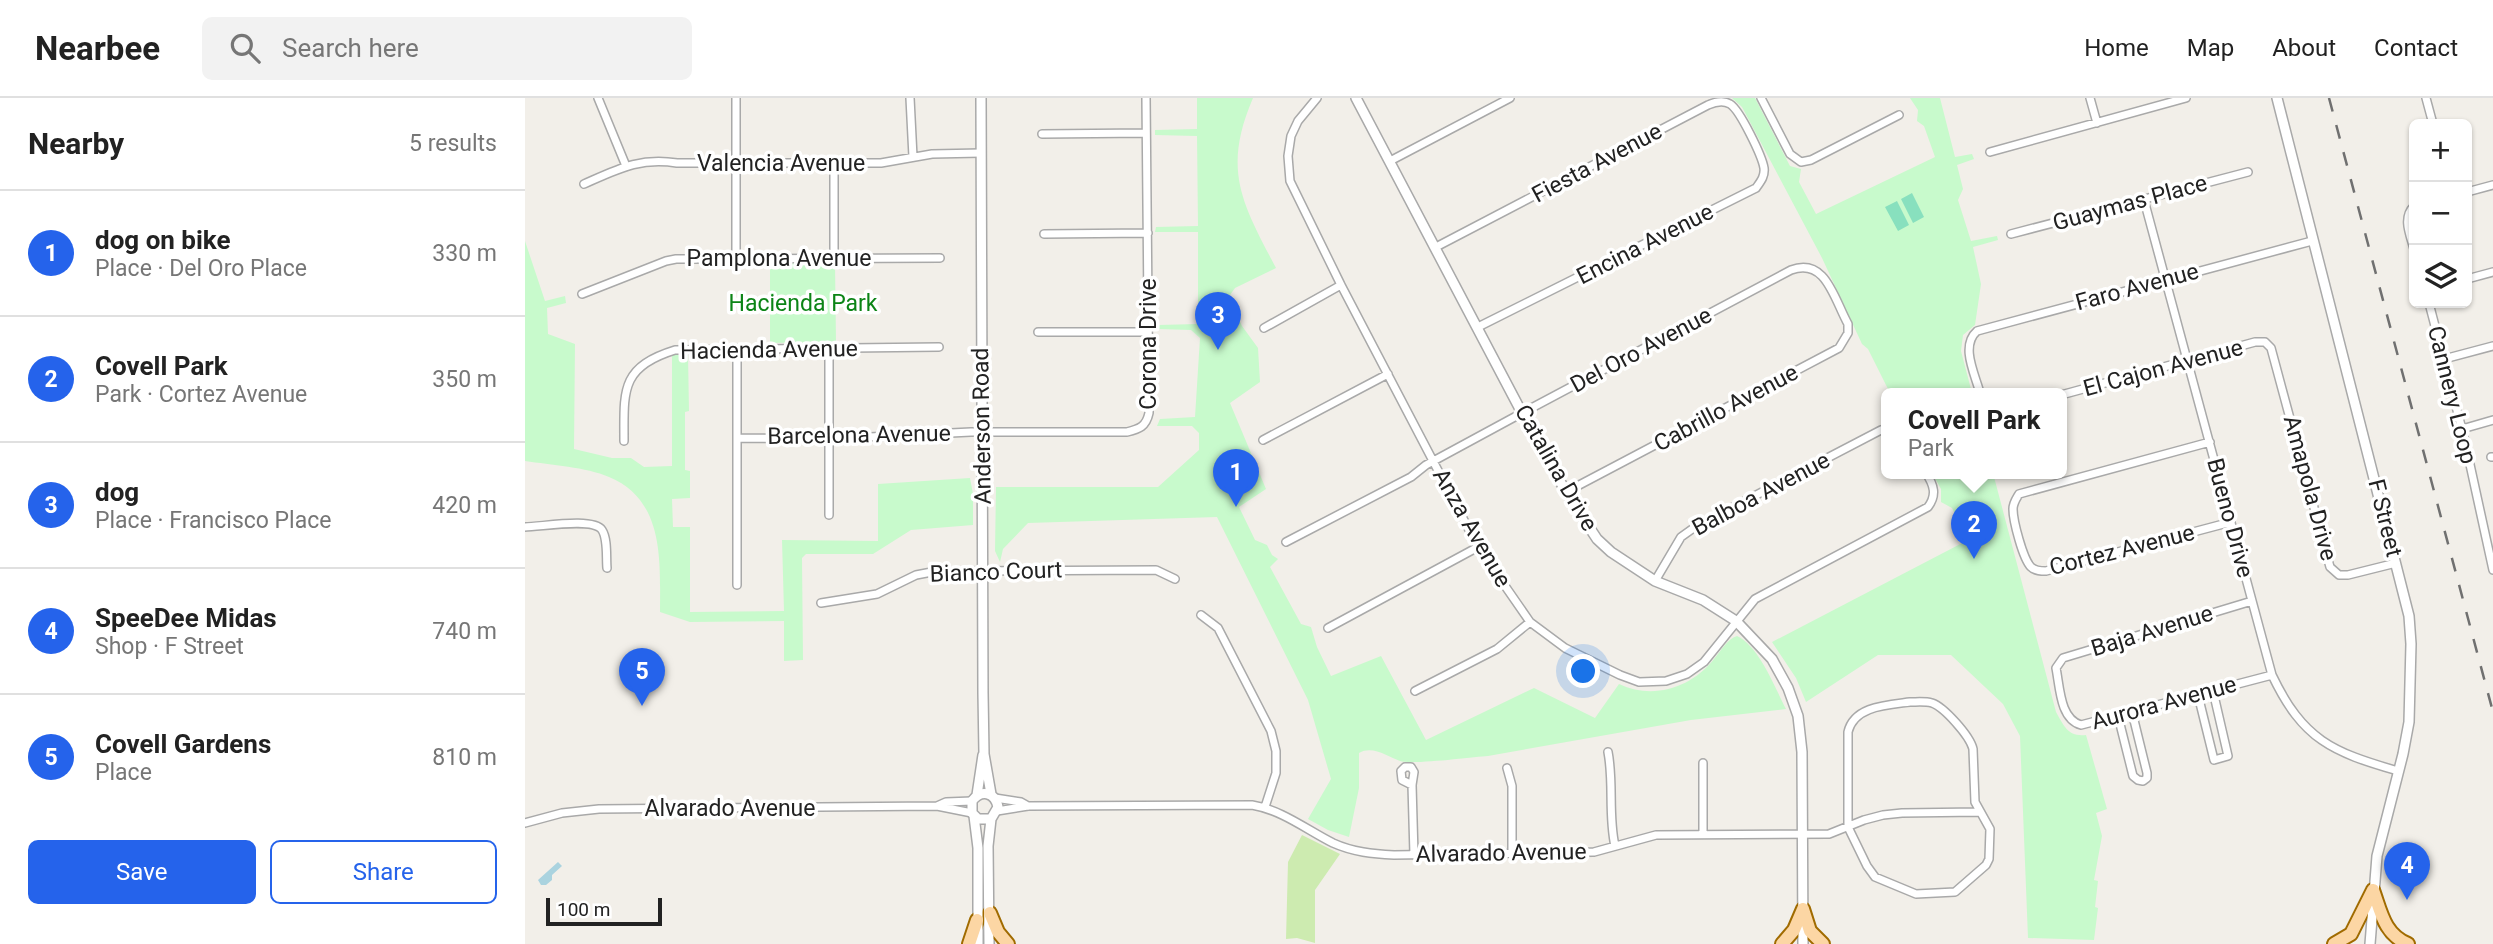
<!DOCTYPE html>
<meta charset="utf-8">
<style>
body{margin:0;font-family:Roboto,sans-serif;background:#f2f2f2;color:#222}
.controls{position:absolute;right:21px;top:21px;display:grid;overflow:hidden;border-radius:10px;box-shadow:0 2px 5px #0004}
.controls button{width:63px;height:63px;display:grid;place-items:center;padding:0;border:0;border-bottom:2px solid #e0e0e0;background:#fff;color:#222;font:35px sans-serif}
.scale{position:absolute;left:21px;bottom:18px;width:116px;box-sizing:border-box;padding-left:7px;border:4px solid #222;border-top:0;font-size:19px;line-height:24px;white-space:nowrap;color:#222;-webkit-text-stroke:5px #fff;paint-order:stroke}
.you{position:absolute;left:1059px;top:574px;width:24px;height:24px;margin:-18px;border:5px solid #fff;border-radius:50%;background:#1a73e8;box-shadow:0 0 0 10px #1a73e833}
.badge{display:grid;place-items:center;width:46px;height:46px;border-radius:50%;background:#2563eb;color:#fff;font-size:23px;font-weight:700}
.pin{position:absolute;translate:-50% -58px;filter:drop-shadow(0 2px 4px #0008)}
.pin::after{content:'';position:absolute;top:37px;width:24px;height:21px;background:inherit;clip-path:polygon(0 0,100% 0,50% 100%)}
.popup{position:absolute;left:1356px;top:290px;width:186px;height:91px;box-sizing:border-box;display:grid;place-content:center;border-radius:10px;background:#fff;filter:drop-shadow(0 2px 5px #0005);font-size:23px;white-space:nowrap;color:#767676}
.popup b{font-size:26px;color:#222}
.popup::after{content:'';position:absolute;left:50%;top:100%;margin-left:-14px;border:14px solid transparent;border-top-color:#fff}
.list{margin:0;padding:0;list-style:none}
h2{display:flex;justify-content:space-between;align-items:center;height:91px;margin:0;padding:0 28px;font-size:30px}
h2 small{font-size:23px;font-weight:400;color:#767676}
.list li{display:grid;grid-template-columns:46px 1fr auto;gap:21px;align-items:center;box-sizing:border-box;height:126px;padding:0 28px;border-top:2px solid #e0e0e0}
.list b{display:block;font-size:26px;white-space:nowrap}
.list p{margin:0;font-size:23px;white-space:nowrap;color:#767676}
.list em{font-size:23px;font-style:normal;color:#767676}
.actions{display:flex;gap:14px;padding:21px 28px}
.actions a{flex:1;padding:16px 0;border:2px solid #2563eb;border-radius:10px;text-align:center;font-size:24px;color:#2563eb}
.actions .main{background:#2563eb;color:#fff}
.icon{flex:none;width:38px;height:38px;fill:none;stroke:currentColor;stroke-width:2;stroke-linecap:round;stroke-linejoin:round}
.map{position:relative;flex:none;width:1968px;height:846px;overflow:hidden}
header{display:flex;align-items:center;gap:42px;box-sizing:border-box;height:98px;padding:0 35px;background:#fff;border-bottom:2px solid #e0e0e0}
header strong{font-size:33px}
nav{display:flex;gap:38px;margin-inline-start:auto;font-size:24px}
.search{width:490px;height:63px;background:#f2f2f2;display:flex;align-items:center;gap:18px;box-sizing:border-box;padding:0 24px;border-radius:10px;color:#767676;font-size:26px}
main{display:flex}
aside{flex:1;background:#fff}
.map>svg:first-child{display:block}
</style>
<header>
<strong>Nearbee</strong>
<div class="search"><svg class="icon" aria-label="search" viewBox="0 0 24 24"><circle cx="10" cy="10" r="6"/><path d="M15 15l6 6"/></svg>Search here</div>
<nav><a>Home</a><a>Map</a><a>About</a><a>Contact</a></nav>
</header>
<main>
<aside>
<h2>Nearby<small>5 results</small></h2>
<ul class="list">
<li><span class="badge">1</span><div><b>dog on bike</b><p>Place · Del Oro Place</p></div><em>330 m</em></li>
<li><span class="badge">2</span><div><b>Covell Park</b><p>Park · Cortez Avenue</p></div><em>350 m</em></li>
<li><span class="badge">3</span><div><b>dog</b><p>Place · Francisco Place</p></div><em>420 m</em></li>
<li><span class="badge">4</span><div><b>SpeeDee Midas</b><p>Shop · F Street</p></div><em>740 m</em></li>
<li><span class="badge">5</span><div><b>Covell Gardens</b><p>Place</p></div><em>810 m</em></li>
</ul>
<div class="actions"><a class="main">Save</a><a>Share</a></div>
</aside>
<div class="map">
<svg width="1968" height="846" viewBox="0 0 1968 846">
<rect width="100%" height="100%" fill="#f2efe9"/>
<!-- grass -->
<path fill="#cdebb0" d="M777 737 815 756 790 792V845L772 840 761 841 763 764Z"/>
<!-- park -->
<path fill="#c8facc" d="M672 0H728C697 72 717 105 751 170L710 190 705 197 706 205 717 228 733 250 735 284 705 305 741 391 714 409 730 442 742 447 747 457 753 461 745 469 776 526 786 529 792 549 806 578 856 558 901 642 1009 590 1070 620 1094 586C1128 602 1166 590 1189 561 1196 553 1202 541 1212 538 1234 548 1250 590 1261 611L1166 622 963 658C948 659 886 667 875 663 863 659 848 647 834 655V690L824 739 803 732 783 721 806 681 783 602 692 419 503 425 478 451 475 464 470 453 471 389H633L674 352V335L667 328H632L635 321 670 319 675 240 666 232 633 231V227L673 226V134H630L631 129 673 128 672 38 630 37V32L672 31Z
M1207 0H1230L1265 68 1276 71 1274 84 1291 116 1410 59 1399 28 1392 23 1393 12 1385 0H1415L1430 59 1447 56 1449 61 1432 67 1438 91 1433 102 1446 143 1472 138 1473 142 1448 149 1456 186 1450 227 1438 237 1436 253 1447 295H1365L1343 251 1337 246 1297 160 1217 9Z
M0 143 20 203 40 198 41 205 22 210 23 236 50 246 49 351 87 360H106L119 369 147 368V257L163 256 164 313 160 314V372L165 373V400L147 401 148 429H165V514L259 513 257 442 353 443V386L445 380 448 396V427L386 432 348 456H281L277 460 278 562 259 563V523L165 524 135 514C135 464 140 402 84 379 61 369 26 367 0 363Z
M245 165H310L311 244 245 245Z
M1407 375H1468L1531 614C1539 628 1543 639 1561 637L1582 711 1571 715 1577 738 1569 782 1573 783 1570 809 1573 810 1569 842 1503 840 1495 638 1478 606 1426 557H1353L1281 604 1271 580 1247 544 1443 442 1427 410 1416 404V391Z"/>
<!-- pitch -->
<path fill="#88e0be" d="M1387 95 1399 119 1388 125 1376 101Z
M1372 103 1384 127 1373 133 1360 109Z"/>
<!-- water -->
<path fill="#aad3df" d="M33 764 37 768 27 777V782L21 787H16L13 782Z"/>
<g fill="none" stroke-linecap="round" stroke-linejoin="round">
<defs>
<path id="minor" d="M73 0 101 68
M385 0 388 59
M792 0 773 23 766 38 763 58 765 83 816 187 953 449 1005 524 1040 550 1095 577 1114 584 1141 583 1162 576 1179 564 1230 501 1403 409C1412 397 1409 387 1401 375
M1236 0 1265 56 1276 64 1286 62 1374 17
M1565 0 1572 25
M1901 0 1908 26
M517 36 621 35
M1465 54 1661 0
M865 63 985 0
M59 86C93 71 115 59 152 65H356L407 56 456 55
M1942 94 1968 87
M1619 102 1747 577C1778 642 1807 654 1873 673
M1889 108C1877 120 1885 136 1889 151
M519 136 623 135
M1486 136 1723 74
M911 149 1183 7C1190 4 1198 2 1205 6 1215 12 1237 58 1239 70 1240 78 1236 83 1231 90L953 229
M211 159V0
M309 159V65
M1942 181 1968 174
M57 196 141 163 151 161 415 160
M1904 205 1939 339 1968 472
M739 230 816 187
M513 234H623
M212 250V487
M304 250V417
M1919 261 1968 248
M1455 295C1450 276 1435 248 1452 233L1787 143
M1536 297 1730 244H1740L1746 250 1805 469 1814 477H1823L1871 465
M1937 331 1968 322
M212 340 304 341 446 334H602C614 331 621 329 624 315L621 0
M738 342 863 276
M99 343C99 293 95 269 150 252L414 249
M1685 344 1494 396C1491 401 1488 405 1488 411 1488 423 1498 461 1506 469 1510 473 1516 473 1521 473L1706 424
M1966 359H1968
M0 429C16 429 68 419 77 432 83 441 81 460 82 470
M761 444 886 379 901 367 997 315 1266 172C1301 159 1309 201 1323 226V235L1314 250 1041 394
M1130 483 1156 439 1170 429 1356 332 1362 331
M1727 503 1538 560 1531 570C1535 590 1535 621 1556 627L1747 577
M296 505 352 496 391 477 412 473 631 472 650 481
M676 517 693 530 746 633 751 653V675L740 709
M803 530 953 449
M890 593 972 551 1005 524
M1673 597 1689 662 1703 658 1688 593
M1385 604C1392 604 1400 603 1407 605 1419 609 1445 638 1448 651L1450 704 1465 731 1464 761 1461 767 1430 794 1391 796 1350 779 1342 768 1323 729V634C1329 608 1362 607 1385 604Z
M1593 618 1608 678 1613 682 1618 683 1622 680V675L1607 614
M1083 654C1089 685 1083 717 1090 748
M982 670 987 688V756
M887 687 877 682 876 673 880 669H886L889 674 887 687 889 757
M470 700 496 704 503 708
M412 708 421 704 447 703
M472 713 503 708 727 707C757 712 782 732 808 745 828 754 848 756 869 757L1069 754 1131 737 1304 736 1339 722 1358 717 1377 715 1454 714
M0 725 37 715 74 711 412 708 447 715
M1178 736V665"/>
<path id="tertiary" d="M456 0 458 595 459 656 466 696
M831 0 997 315 1041 394 1072 441 1086 454 1130 483 1178 502 1211 523 1247 561 1263 590 1273 618 1277 654 1278 846
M1752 0 1884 518 1886 546 1884 624 1878 656 1852 758 1845 846
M452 697 458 657
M449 718 453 750V846
M464 846 463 748 466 721 473 709C470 694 456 691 447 703V715L453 721H466"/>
<path id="primary" d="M1848 792C1856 814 1859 836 1883 846
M1278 811 1285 833 1298 846
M465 815 473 834 483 846
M444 846 452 822
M1257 846 1269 832 1278 811
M1809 846 1826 836 1848 792"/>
</defs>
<!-- minor casing -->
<use href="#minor" stroke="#a9a9a9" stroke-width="10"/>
<!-- tertiary casing -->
<use href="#tertiary" stroke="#a9a9a9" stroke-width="12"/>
<!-- primary casing -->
<use href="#primary" stroke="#a06b00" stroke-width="16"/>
<!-- minor -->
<use href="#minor" stroke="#fff" stroke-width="7"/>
<!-- tertiary -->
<use href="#tertiary" stroke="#fff" stroke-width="9"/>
<!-- primary -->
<use href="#primary" stroke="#fcd6a4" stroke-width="12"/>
<!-- rail -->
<path stroke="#707070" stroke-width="2.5" stroke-dasharray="14 14" stroke-linecap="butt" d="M1804 0 1968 614"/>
</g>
<g text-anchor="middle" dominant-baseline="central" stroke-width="7" stroke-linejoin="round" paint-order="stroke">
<!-- street labels -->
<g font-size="23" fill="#222" stroke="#fff">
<text x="256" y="65">Valencia Avenue</text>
<text transform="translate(1072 65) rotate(-28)">Fiesta Avenue</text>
<text transform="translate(1605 105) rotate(-15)">Guaymas Place</text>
<text transform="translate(1120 146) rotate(-27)">Encina Avenue</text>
<text x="254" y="160">Pamplona Avenue</text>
<text transform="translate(1612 189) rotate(-15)">Faro Avenue</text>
<text transform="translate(623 246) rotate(-90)">Corona Drive</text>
<text transform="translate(244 252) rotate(-1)">Hacienda Avenue</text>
<text transform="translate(1116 252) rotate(-28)">Del Oro Avenue</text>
<text transform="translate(1638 270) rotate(-15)">El Cajon Avenue</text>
<text transform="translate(1927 297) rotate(76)">Cannery Loop</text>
<text transform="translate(1201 310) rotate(-28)">Cabrillo Avenue</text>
<text transform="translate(457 328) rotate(-91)">Anderson Road</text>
<text transform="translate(334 337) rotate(-1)">Barcelona Avenue</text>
<text transform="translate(1031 370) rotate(60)">Catalina Drive</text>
<text transform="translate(1785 390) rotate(75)">Amapola Drive</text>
<text transform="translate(1236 396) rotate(-28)">Balboa Avenue</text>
<text transform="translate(1705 420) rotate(75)">Bueno Drive</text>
<text transform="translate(1860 420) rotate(76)">F Street</text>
<text transform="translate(947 430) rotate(60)">Anza Avenue</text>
<text transform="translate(1597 452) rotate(-14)">Cortez Avenue</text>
<text transform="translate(471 474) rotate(-2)">Bianco Court</text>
<text transform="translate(1627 533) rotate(-17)">Baja Avenue</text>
<text transform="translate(1639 605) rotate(-15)">Aurora Avenue</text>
<text x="205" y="710">Alvarado Avenue</text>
<text transform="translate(976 755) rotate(-1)">Alvarado Avenue</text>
</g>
<!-- park labels -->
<g font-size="23" fill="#0c8416" stroke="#fff">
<text x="278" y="205">Hacienda Park</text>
</g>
</g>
</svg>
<div class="controls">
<button>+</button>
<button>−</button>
<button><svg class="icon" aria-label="layers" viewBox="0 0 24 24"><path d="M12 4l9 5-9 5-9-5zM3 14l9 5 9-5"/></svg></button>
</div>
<div class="scale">100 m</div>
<div class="you"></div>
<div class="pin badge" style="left:711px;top:409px">1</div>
<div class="pin badge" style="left:1449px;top:461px">2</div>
<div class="popup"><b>Covell Park</b>Park</div>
<div class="pin badge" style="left:693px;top:252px">3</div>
<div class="pin badge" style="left:1882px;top:802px">4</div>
<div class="pin badge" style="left:117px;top:608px">5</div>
</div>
</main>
